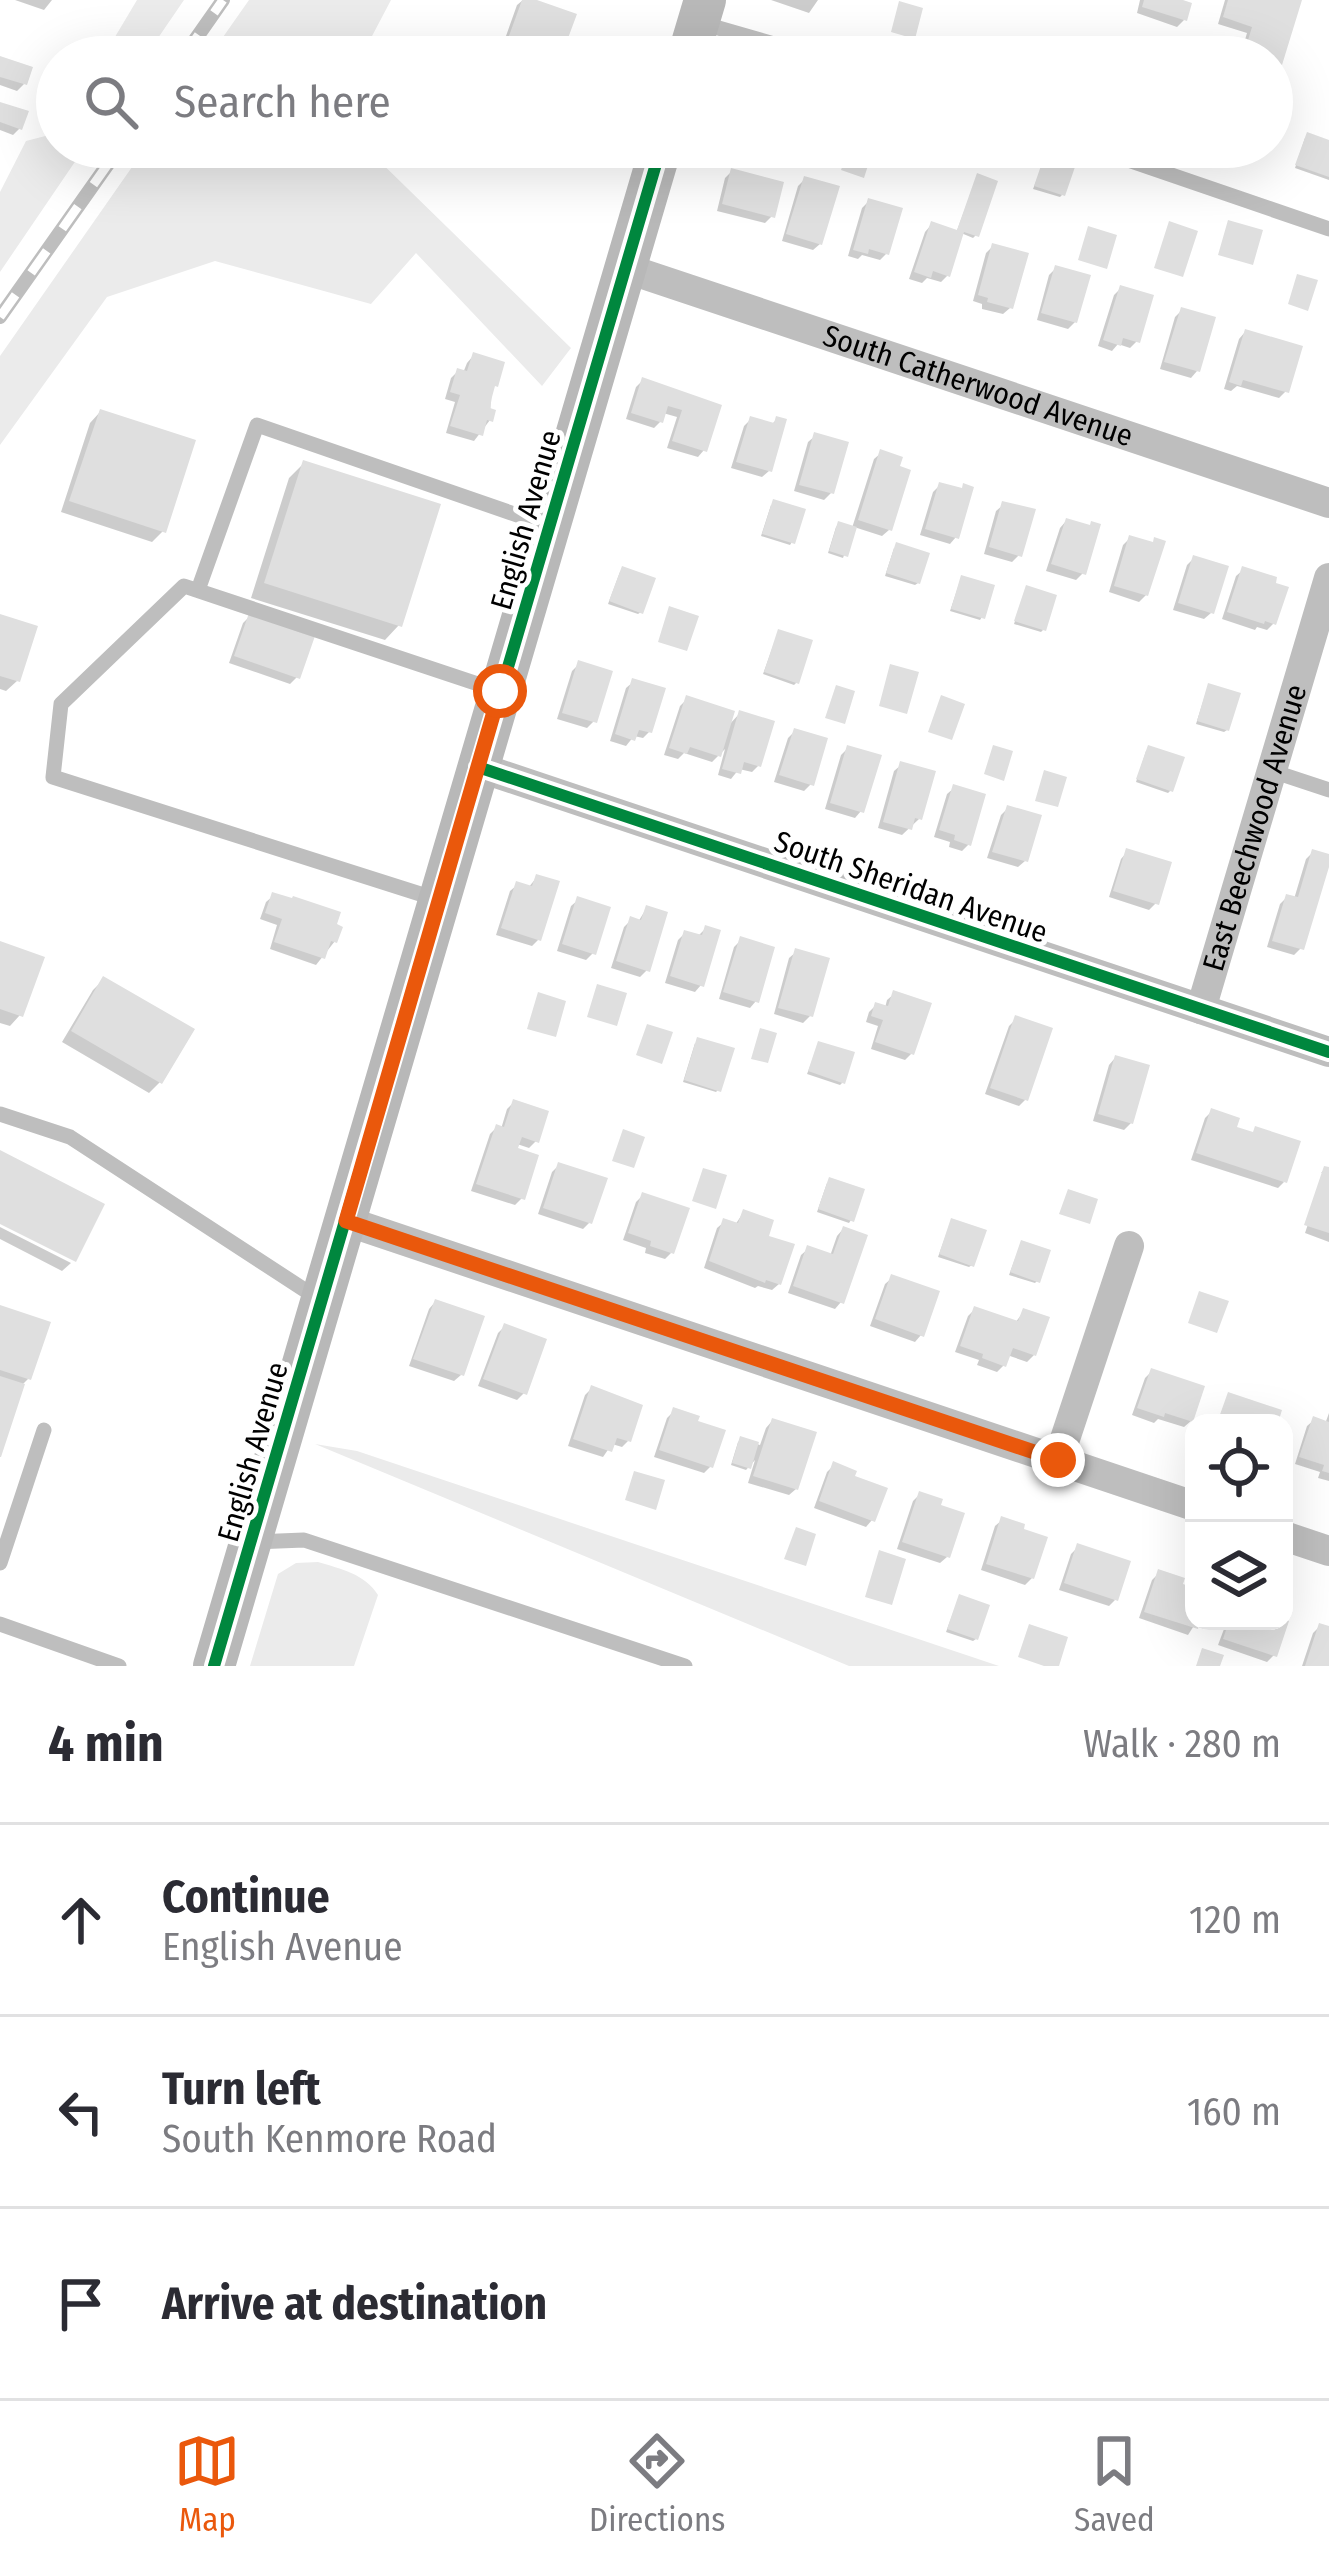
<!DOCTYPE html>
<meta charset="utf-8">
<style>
body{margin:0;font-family:"Fira Sans Condensed",sans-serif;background:#f7f7f7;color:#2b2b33}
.controls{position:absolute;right:36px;bottom:36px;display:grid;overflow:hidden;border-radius:24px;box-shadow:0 12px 48px #0002}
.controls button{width:108px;height:108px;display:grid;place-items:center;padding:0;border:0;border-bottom:3px solid #e1e1e2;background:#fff;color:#2b2b33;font:60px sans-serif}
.stop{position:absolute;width:36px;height:36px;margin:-27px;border:9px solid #ea580c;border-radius:50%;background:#fff}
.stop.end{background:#ea580c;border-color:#fff;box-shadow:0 3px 12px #0008}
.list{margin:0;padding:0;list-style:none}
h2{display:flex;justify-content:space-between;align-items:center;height:156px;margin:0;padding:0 48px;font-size:51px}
h2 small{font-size:39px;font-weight:400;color:#7c7c81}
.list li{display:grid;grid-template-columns:78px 1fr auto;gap:36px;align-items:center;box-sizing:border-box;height:192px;padding:0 48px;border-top:3px solid #e1e1e2}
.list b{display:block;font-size:45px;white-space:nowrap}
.list p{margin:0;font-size:39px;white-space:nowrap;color:#7c7c81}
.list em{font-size:39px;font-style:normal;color:#7c7c81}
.icon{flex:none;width:66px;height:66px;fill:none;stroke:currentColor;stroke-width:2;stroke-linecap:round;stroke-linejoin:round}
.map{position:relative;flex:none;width:1329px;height:1666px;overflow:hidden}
.search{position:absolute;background:#fff;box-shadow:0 12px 48px #0002;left:36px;right:36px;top:36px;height:132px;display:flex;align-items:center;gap:30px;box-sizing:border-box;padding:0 42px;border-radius:66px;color:#7c7c81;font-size:45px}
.sheet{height:732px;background:#fff}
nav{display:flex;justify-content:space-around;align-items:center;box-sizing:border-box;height:168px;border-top:3px solid #e1e1e2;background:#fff;font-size:33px;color:#7c7c81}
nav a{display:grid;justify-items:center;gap:6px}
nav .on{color:#ea580c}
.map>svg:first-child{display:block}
</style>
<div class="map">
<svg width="1329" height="1666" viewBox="0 0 1329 1666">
<rect width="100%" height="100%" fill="#fff"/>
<!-- green -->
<path fill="#ebebeb" d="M137 0H184L145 57H103Z
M249 0H391L361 57H209Z
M57 133V147H85L0 272V192L26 141Z
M146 147H365L571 348 542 386 416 253 371 304 215 261 107 297 0 445V356Z
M315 1444 357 1451 999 1666H849Z
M318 1562C341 1569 365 1574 378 1595L354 1666H250L278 1574 296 1563Z"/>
<!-- shadow -->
<path fill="#0003" d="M15 0H52L44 10Z
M523 0H528L558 57H520L501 50 517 5Z
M771 0H818L809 13Z
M1140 0H1177L1184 20 1177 27 1137 13Z
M1225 0H1299L1279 63 1273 70 1272 57H1240L1247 33 1218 24Z
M0 59 24 84 17 91 0 85Z
M0 105 20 128 13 135 0 130Z
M1305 138 1329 143V180L1295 168Z
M1046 157 1062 195 1060 197 1033 189Z
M732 171 772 216 765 223 717 211 725 178Z
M977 177 976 235 973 238 961 233 948 275 941 282 927 278 922 283 909 279 925 232 931 225 956 233Z
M805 179 820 244 813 250 782 241 798 186Z
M869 201 886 254 880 260 862 255 858 259 848 256 862 208Z
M993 246 1010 308 1003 314 982 309V304L973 301 986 253Z
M1056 268 1075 322 1068 329 1037 320 1049 275Z
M1121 288 1137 341 1130 348 1118 344 1112 351 1098 346 1114 295Z
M1182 310 1197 371 1191 378 1160 369 1175 317Z
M1245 332 1286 391 1279 398 1237 386 1231 391 1224 389 1239 339Z
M473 356 491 390 490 420 474 441 446 433 455 402 445 399 451 378 458 371 463 373 467 363Z
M643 380 718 406 704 450 698 457 667 448 677 417 663 413 661 421 654 428 626 419 636 387Z
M100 412 163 531 152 542 61 512 90 423Z
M751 419 771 425 777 419 769 471 762 477 731 468 744 426Z
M815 436 831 493 824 500 794 491 808 442Z
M881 453 889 530 882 536 854 527 843 558 828 553 836 527 839 524 852 528 874 459Z
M304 463 399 625 385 640 251 598 289 478Z
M940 485 956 537 950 544 920 535 933 492Z
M771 505 792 542 790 545 761 536Z
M1003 505 1019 555 1012 562 984 554 996 511Z
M1066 521 1083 573 1076 580 1046 571 1060 528Z
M1130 538 1146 595 1139 602 1109 592 1123 545Z
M894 548 918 583 915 585 885 576Z
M1194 558 1211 613 1204 619 1173 610 1187 565Z
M1243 570 1274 623 1267 630 1257 627 1255 630 1222 619 1236 576Z
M620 572 641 612 638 614 608 604Z
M961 578 982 617 980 620 950 611Z
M1026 589 1043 630 1041 632 1014 624Z
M250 616 297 677 290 684 229 663 243 623Z
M0 617 17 681 6 691 0 689Z
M777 635 797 682 794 685 763 674Z
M579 664 594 721 587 728 557 719 572 671Z
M633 682 649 732 643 738 634 736 626 746 610 741 626 688Z
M1207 689 1227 730 1224 732 1196 724Z
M687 699 728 726 740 713 759 765 752 772 739 769 731 779 718 775 725 749 712 762 684 753 678 759 664 755 680 706Z
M795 731 811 784 804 791 774 782 788 738Z
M848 748 861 811 855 818 825 809 841 755Z
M1146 751 1171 790 1168 793 1136 782Z
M901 765 919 819 902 835 878 828 894 771Z
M954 788 969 844 962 851 949 847 950 842 934 837 947 794Z
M1008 808 1025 861 1018 867 987 858 1001 815Z
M1127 852 1156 903 1149 910 1109 897 1121 859Z
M1313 852 1301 948 1294 955 1267 947 1280 904 1287 897 1294 899 1306 859Z
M537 877 539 939 532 946 496 935 510 891 517 885 528 888Z
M273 896 335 941 316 965 270 949 277 925 260 919 266 902Z
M578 900 593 953 586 960 557 951 571 906Z
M646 909 647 970 640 977 611 968 624 927 631 920 638 922Z
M706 928 701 985 695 992 665 983 678 940 685 933 699 935Z
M741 940 756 1001 750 1008 719 999 734 947Z
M0 944 20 1015 10 1026 0 1023Z
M796 952 810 1016 803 1023 774 1014 789 958Z
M103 980 160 1082 149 1093 62 1042 93 990Z
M894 994 912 1053 905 1060 871 1049 878 1026 866 1022 869 1012 876 1005 885 1008 887 1000Z
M1016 1019 1026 1099 1019 1106 985 1094 1009 1026Z
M695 1043 718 1090 716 1092 683 1082Z
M819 1044 843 1082 840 1085 807 1074Z
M1115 1058 1131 1123 1124 1130 1093 1121 1109 1065Z
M514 1102 536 1141 529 1148 517 1144 522 1198 515 1205 471 1191 490 1134 497 1127 501 1129 507 1109Z
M1212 1111 1233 1129 1284 1182 1278 1188 1191 1160 1205 1118Z
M558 1166 590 1222 583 1229 538 1214 552 1172Z
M1325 1169 1329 1171V1242L1305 1233 1325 1173H1321Z
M827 1183 851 1220 849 1223 817 1212Z
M643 1195 671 1253 665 1259 645 1253 646 1248 623 1240 636 1202Z
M743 1213 765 1238 779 1284 772 1290 758 1286 755 1288 704 1268 717 1228 724 1222 735 1225Z
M950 1224 972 1265 969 1267 938 1257Z
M0 1227 71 1263 62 1271 0 1239Z
M843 1229 841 1302 835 1309 788 1293 801 1255 808 1249 830 1256 837 1236Z
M1021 1243 1037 1281 1035 1283 1009 1275Z
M892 1278 921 1335 915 1342 870 1326 885 1284Z
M435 1302 461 1375 454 1381 409 1366 429 1309Z
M0 1308 29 1378 21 1386 0 1450Z
M975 1309 1015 1323 1024 1311 1034 1355 1027 1362 1007 1355 1004 1365 997 1372 977 1365 979 1360 955 1352 968 1316Z
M505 1326 524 1393 517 1400 478 1386 498 1333Z
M1152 1371 1191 1421 1184 1427 1158 1419 1154 1423 1132 1415 1145 1378Z
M592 1388 628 1441 622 1447 612 1444 603 1457 568 1446 585 1395Z
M674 1411 694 1423 711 1466 704 1473 654 1457 667 1418Z
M1329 1413V1481L1318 1478 1320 1472 1295 1464 1307 1426 1314 1420 1325 1424Z
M772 1421 796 1489 789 1495 748 1483 755 1460 746 1470 731 1465 738 1442 741 1439 760 1445 766 1428Z
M834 1465 872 1520 866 1527 814 1508 827 1472Z
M920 1494 947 1557 940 1563 897 1549 913 1501Z
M1002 1520 1032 1578 1025 1585 981 1570 995 1526Z
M1078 1547 1115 1600 1109 1606 1059 1590 1071 1554Z
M1159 1573 1179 1586 1194 1591V1621H1197L1188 1635 1139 1618 1152 1580Z
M959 1597 976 1639 973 1641 946 1632Z
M1227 1621H1280L1274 1655 1267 1662 1218 1645Z
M1320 1626 1329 1629V1666H1302L1313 1633Z"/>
<!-- building -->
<path fill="#dfdfdf" d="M522 0H537L577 14 561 57H543L506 44Z
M1144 0H1183L1192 3 1187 21 1142 7Z
M1228 0H1302L1282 65 1272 62V57H1257L1244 53 1252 27 1223 17Z
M899 1 923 8 915 39 891 32Z
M0 56 33 67 27 85 0 77Z
M0 102 29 111 22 130 0 122Z
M1307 132 1329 140V177L1295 165Z
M849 147H874L864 178 841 170Z
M1045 154 1076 164 1065 196 1034 186Z
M731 168 784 182 775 218 722 204Z
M977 173 998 181 979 237 964 232 950 277 933 271 931 278 914 272 931 221 957 230Z
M804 176 840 186 822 245 786 234Z
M868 198 903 208 889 255 869 249 868 254 853 250Z
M1228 220 1263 230 1253 265 1218 255Z
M1169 221 1198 231 1183 277 1154 268Z
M1088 226 1117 235 1107 269 1078 260Z
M992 243 1029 253 1013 309 987 302 988 298 978 295Z
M1055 265 1091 275 1077 323 1041 313Z
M1297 274 1318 280 1308 311 1288 304Z
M1120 285 1154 295 1140 343 1123 338 1121 346 1103 340Z
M1181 307 1216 317 1200 372 1164 362Z
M1245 329 1303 346 1289 393 1243 380 1241 386 1229 382Z
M473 352 505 362 498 387 495 386 492 397 490 408 496 410 493 422 487 420 483 436 450 426 460 395 450 392 457 368 467 371Z
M642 377 722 405 707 452 672 441 682 410 668 406 663 423 631 413Z
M100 409 196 440 166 533 69 501Z
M750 416 774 423 776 416 787 419 772 472 736 462Z
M814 432 849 442 834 494 799 485Z
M880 449 903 457 900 466 911 470 892 531 858 520Z
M303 460 441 504 402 627 264 583Z
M939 482 962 488 963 483 974 487 959 539 925 529Z
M773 499 806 509 795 544 762 534Z
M1002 501 1036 509 1022 557 989 547Z
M1066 518 1090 525 1091 521 1101 524 1086 575 1051 564Z
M838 521 857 527 848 557 829 551Z
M1129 535 1153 542 1154 537 1166 541 1148 596 1114 586Z
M896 542 930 553 920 584 886 573Z
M1193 555 1229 566 1214 614 1178 603Z
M622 566 656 578 643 614 609 601Z
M1242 566 1277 577 1276 583 1289 587 1276 625 1265 621 1264 624 1227 612Z
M961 575 995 585 985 619 951 609Z
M1026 585 1057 595 1046 631 1014 621Z
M669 606 699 616 687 651 658 642Z
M249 613 315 636 300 679 234 656Z
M0 614 38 626 20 682 0 676Z
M778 629 813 640 799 684 764 672Z
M578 660 613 671 597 723 562 713Z
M890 664 919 672 907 714 879 706Z
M632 678 666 688 652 733 639 730 635 741 615 734Z
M1208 683 1241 693 1229 731 1197 721Z
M836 685 855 691 845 724 825 718Z
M686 695 735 711 721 757 690 747 687 754 669 748Z
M941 695 965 704 952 740 928 732Z
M739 710 775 721 761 767 744 762 741 774 722 769Z
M794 728 828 738 814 786 779 775Z
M847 745 882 755 864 813 830 803Z
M993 745 1013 751 1004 781 984 774Z
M1148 745 1185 757 1173 792 1136 779Z
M900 761 936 771 922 820 915 818 912 830 883 822Z
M1044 770 1067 777 1058 807 1035 801Z
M953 784 986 794 971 846 954 840 955 835 939 830Z
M1007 805 1042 815 1028 862 992 852Z
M1126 848 1172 862 1159 905 1113 891Z
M1312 849 1329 854V867L1304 950 1272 941 1286 894 1298 897Z
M536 874 560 881 541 941 501 928 516 881 532 886Z
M272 892 292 898 293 896 341 912 337 924 343 927 337 943 331 941 325 959 274 942 282 919 265 913Z
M577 896 611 907 596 955 562 944Z
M646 905 668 912 650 972 616 961 630 916 641 920Z
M705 925 721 930 704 987 670 976 684 930 702 935Z
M740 936 775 947 759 1003 723 992Z
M0 941 45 957 23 1017 0 1009Z
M795 948 830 958 813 1017 778 1008Z
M103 976 195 1029 162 1084 71 1031Z
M597 984 627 993 617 1026 587 1017Z
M893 990 932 1003 914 1055 875 1042 883 1020 871 1016 875 1002 888 1006Z
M538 992 566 1001 556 1037 527 1029Z
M1015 1015 1053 1028 1028 1101 990 1088Z
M647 1024 673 1032 662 1064 636 1055Z
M760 1028 777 1033 768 1063 751 1059Z
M697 1037 735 1048 721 1092 684 1080Z
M818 1041 855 1052 845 1084 808 1071Z
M1115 1055 1150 1065 1133 1124 1098 1114Z
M513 1099 549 1111 539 1143 522 1137 518 1148 539 1155 525 1200 476 1184 496 1124 504 1127Z
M1211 1108 1240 1118 1237 1127 1253 1132 1255 1126 1301 1141 1287 1183 1196 1153Z
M623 1129 645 1137 634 1168 612 1161Z
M0 1150 105 1204 76 1262 0 1224Z
M558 1162 608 1178 592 1224 543 1208Z
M1324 1166 1329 1167V1233L1304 1225Z
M703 1168 727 1175 716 1209 692 1201Z
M829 1177 865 1189 854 1222 818 1209Z
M1068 1189 1098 1199 1090 1224 1059 1214Z
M642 1192 690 1208 674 1254 650 1246 651 1241 628 1233Z
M743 1209 774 1220 769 1236 795 1244 781 1285 766 1280 765 1283 709 1261 723 1218 738 1223Z
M951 1218 987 1230 974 1267 939 1254Z
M843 1226 868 1235 844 1304 793 1286 807 1245 833 1254Z
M1021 1240 1051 1250 1040 1283 1010 1272Z
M891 1274 940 1291 924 1337 875 1319Z
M1199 1291 1229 1301 1217 1333 1188 1323Z
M435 1299 485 1316 464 1376 413 1359Z
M0 1305 51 1322 31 1380 0 1370Z
M974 1306 1018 1321 1023 1308 1050 1317 1036 1356 1013 1348 1006 1367 982 1358 983 1354 960 1346Z
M504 1323 547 1339 527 1395 483 1379Z
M1151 1368 1205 1386 1193 1422 1165 1413 1164 1417 1137 1408Z
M0 1376 25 1384 1 1457H0Z
M591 1385 643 1405 631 1442 617 1438 612 1452 573 1439Z
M1228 1392 1282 1410 1278 1423H1217Z
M673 1407 700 1416 698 1421 726 1430 713 1468 659 1450Z
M1313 1416 1329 1422V1473L1322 1471 1324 1465 1299 1457Z
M772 1418 817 1432 798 1490 753 1476Z
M740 1436 759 1442 751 1469 732 1463Z
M833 1461 857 1471 855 1476 888 1488 875 1522 819 1501Z
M634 1471 665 1480 656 1510 625 1500Z
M919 1491 943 1499 941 1505 965 1513 950 1558 902 1542Z
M1001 1516 1025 1524 1024 1529 1048 1537 1034 1579 986 1564Z
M796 1527 816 1534 806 1566 784 1559Z
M1077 1543 1131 1561 1118 1601 1064 1583Z
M879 1550 906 1559 892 1605 865 1597Z
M1158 1569 1185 1578 1183 1584 1194 1588V1621H1200L1198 1629 1144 1612Z
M959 1594 990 1605 978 1640 947 1629Z
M1284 1619 1289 1621 1277 1657 1223 1639 1229 1621Z
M1319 1623 1329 1626V1666H1305Z
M1029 1624 1068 1637 1059 1666H1044L1018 1657Z
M1202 1648 1224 1655 1220 1666H1196Z"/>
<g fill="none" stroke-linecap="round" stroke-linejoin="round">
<!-- lane -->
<path stroke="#bebebe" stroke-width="15" d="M701 23 819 57
M1090 147 1329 229
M198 590 257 425 546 525
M1272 771 1329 790
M436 899 53 777 61 704 184 586 499 691
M0 1114 70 1137 320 1300
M254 1542 304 1540 685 1666
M0 1563 44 1430
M0 1624 119 1666"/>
<!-- street -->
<g stroke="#bebebe" stroke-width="30">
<path id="s1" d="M625 268 1329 503"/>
<path d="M478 767 1329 1052"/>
<path id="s2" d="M1201 1009 1329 578"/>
<path d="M346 1221 1194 1506"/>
<path d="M1058 1460 1129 1246"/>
<path d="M1284 1536 1329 1551"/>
</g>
<!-- secondary -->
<path stroke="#b8b8b8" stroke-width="42" d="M688 57 705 0
M214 1666 661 147"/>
<defs>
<path id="rail" d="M183 57 223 0
M0 317 120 147"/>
</defs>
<!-- rail casing -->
<use href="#rail" stroke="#bebebe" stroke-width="14"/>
<!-- rail -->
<use href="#rail" stroke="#fff" stroke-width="9" stroke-dasharray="27" stroke-linecap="butt"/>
<defs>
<path id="cycleway" d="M478 767 1329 1052
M214 1666 661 147"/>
</defs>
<!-- cycleway casing -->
<use href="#cycleway" stroke="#fff" stroke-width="20"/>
<!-- cycleway -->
<use href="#cycleway" stroke="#00873e" stroke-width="12"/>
</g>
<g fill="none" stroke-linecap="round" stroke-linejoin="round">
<!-- route -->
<path stroke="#ea580c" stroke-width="15" d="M500 691 346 1221 1058 1460"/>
</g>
<g text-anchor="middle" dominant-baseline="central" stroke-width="10" stroke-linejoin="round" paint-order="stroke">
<!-- street labels -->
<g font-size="30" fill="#000" stroke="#fff">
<text stroke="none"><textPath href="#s1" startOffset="372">South Catherwood Avenue</textPath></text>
<text transform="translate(526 520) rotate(-74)">English Avenue</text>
<text stroke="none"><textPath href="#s2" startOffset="189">East Beechwood Avenue</textPath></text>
<text transform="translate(911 887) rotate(19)">South Sheridan Avenue</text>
<text transform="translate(253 1452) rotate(-74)">English Avenue</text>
</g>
</g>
</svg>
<div class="controls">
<button><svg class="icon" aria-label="locate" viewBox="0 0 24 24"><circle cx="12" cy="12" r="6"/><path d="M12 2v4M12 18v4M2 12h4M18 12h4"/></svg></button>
<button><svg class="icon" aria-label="layers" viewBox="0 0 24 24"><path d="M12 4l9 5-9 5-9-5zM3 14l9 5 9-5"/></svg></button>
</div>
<div class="stop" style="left:500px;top:691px"></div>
<div class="stop end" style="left:1058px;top:1460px"></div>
<div class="search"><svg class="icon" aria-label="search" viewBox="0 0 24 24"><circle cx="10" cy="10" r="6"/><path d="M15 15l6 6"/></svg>Search here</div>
</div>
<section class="sheet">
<h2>4 min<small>Walk · 280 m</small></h2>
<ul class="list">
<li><svg class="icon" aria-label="ahead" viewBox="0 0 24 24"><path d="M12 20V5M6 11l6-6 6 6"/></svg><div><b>Continue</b><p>English Avenue</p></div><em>120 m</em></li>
<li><svg class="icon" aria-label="left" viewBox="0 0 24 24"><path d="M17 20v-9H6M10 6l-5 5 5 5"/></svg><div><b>Turn left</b><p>South Kenmore Road</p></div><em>160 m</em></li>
<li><svg class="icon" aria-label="arrive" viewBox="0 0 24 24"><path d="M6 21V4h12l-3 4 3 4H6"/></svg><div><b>Arrive at destination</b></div></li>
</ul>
</section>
<nav>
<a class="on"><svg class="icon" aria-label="map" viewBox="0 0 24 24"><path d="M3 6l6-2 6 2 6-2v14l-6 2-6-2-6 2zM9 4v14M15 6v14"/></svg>Map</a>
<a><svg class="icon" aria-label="directions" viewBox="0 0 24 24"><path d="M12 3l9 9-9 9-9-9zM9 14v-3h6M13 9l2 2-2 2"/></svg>Directions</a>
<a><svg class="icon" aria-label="saved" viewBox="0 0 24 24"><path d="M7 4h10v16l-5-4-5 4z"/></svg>Saved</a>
</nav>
